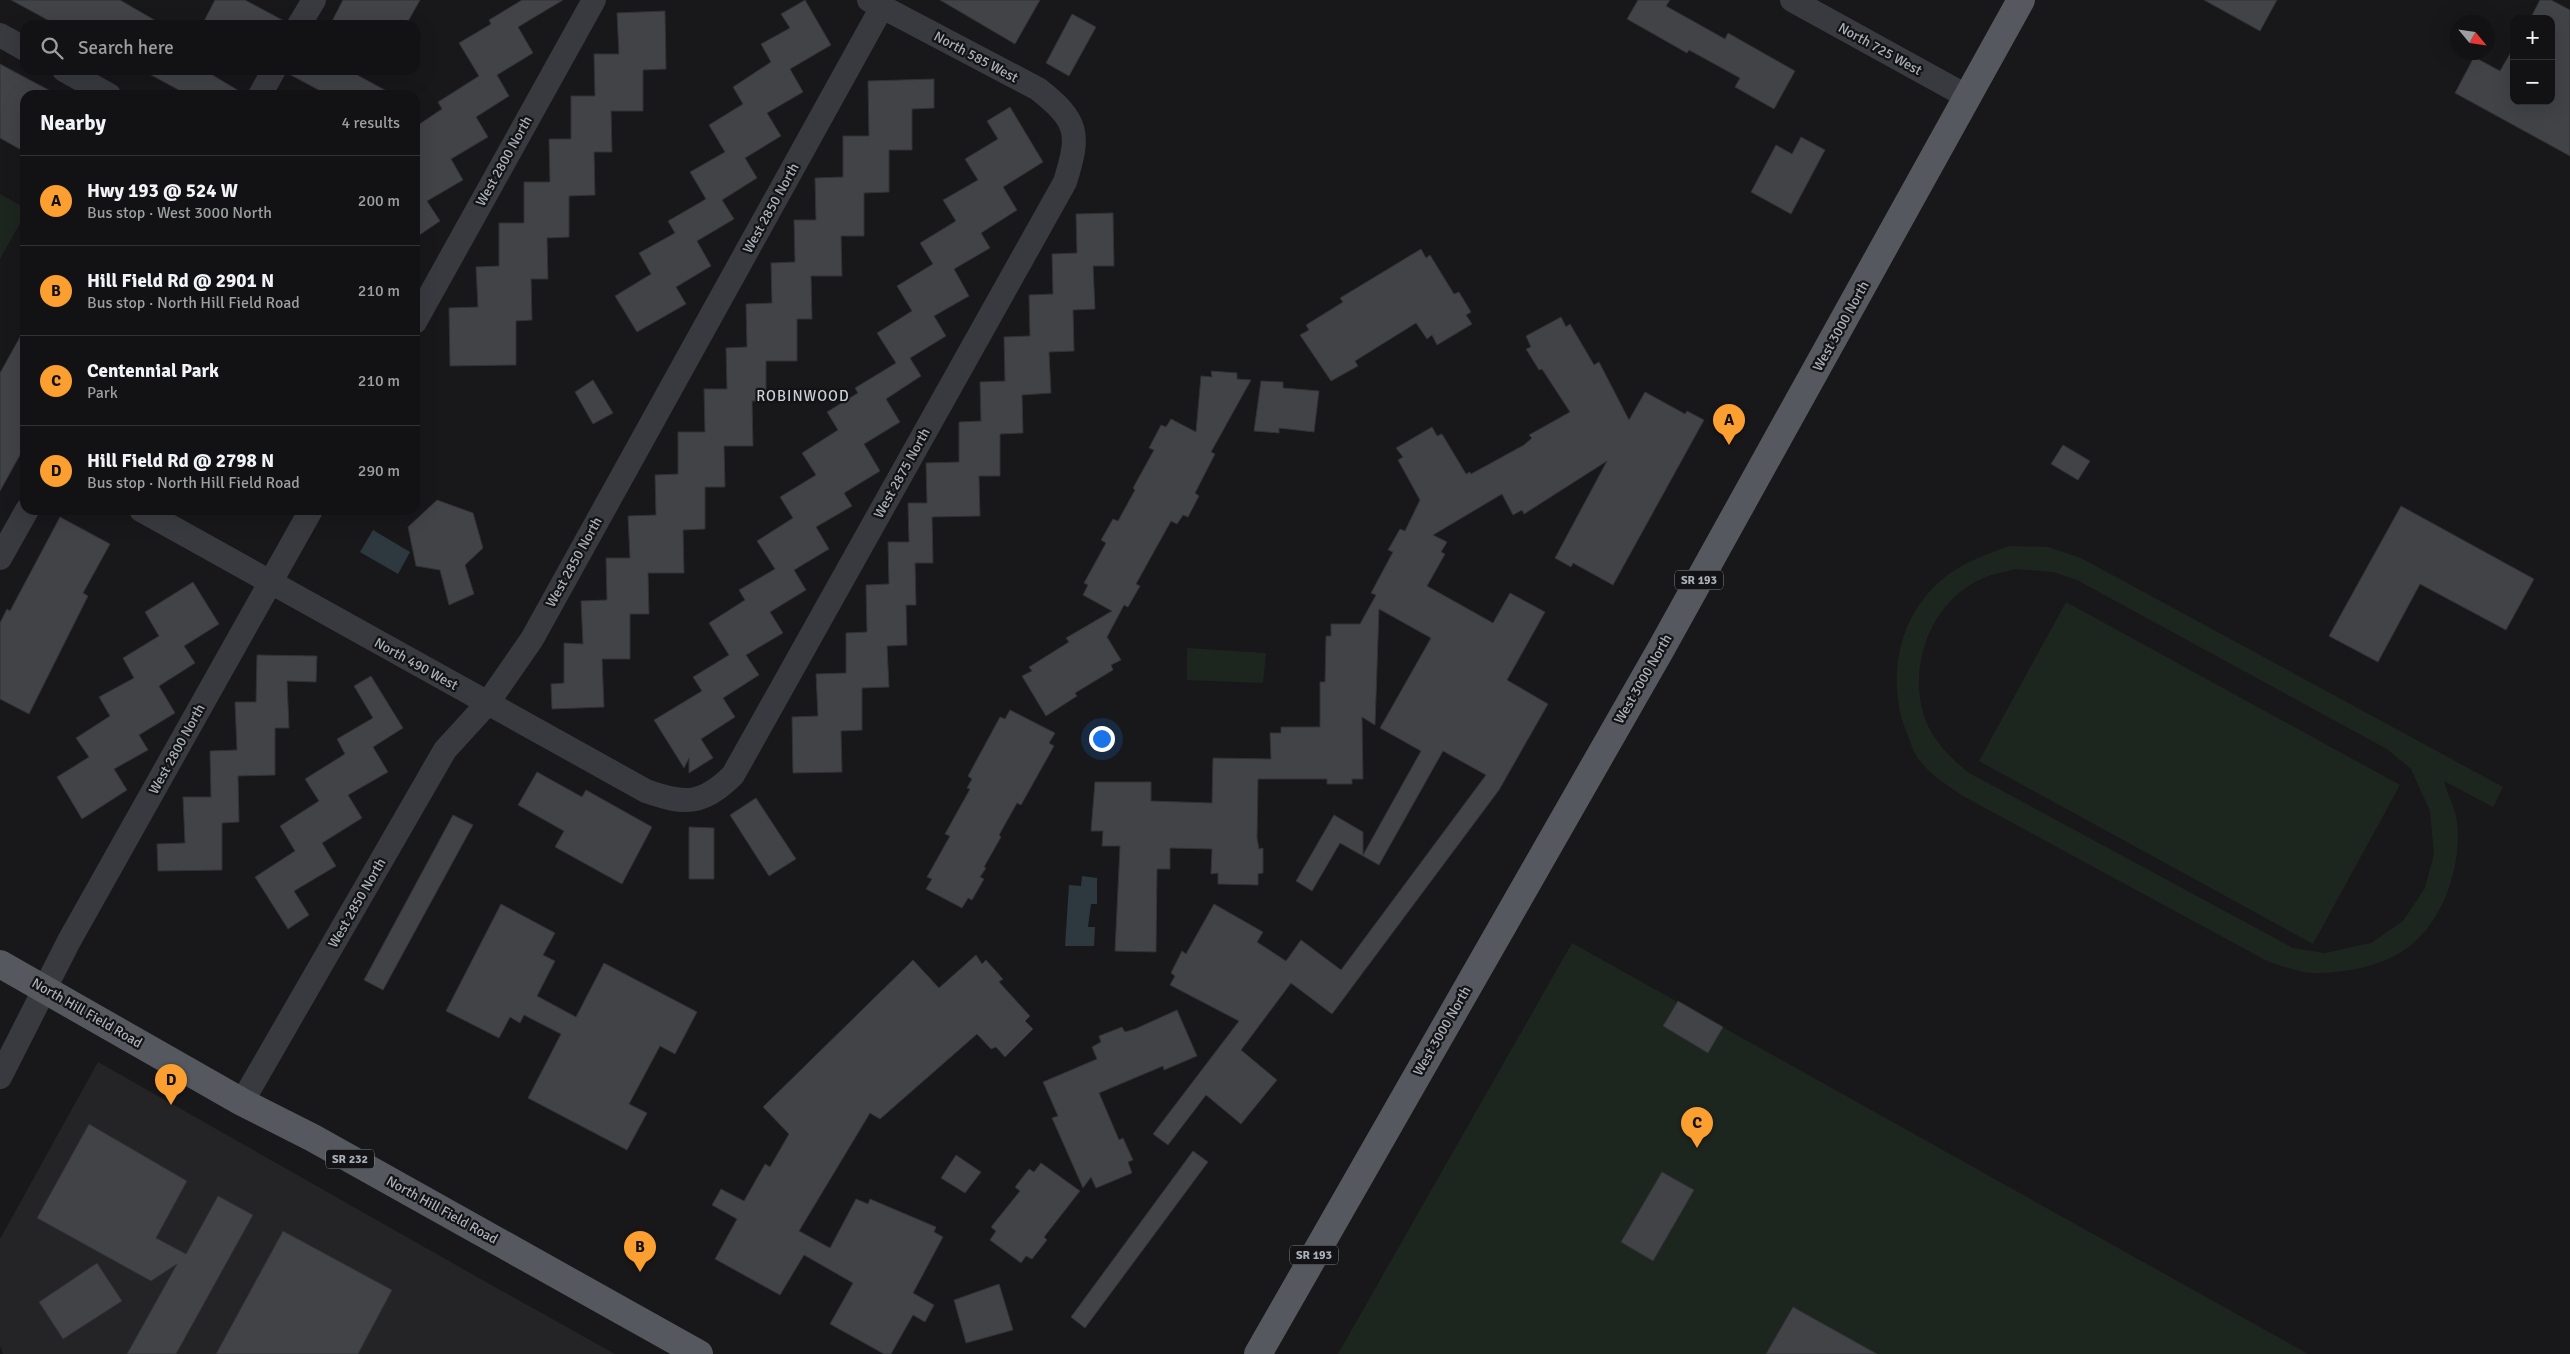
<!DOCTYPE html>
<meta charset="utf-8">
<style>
body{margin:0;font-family:Signika,sans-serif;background:#1b1b1d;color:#f1f3f6}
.controls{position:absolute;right:15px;top:15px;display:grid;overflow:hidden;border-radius:10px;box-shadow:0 5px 20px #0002}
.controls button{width:45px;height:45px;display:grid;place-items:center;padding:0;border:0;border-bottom:1px solid #313234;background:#121214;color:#f1f3f6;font:25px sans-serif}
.compass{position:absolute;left:2450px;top:15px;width:45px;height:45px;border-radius:50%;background:#121214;box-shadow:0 5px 20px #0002;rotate:119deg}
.you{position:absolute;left:1101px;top:738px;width:18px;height:18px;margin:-12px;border:4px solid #fff;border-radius:50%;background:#1a73e8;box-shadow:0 0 0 8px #1a73e833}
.badge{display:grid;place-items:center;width:32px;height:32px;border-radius:50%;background:#fa9f30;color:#111;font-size:16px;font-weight:700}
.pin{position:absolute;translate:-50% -41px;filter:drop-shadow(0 1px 2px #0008)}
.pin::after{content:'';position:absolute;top:26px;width:18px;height:15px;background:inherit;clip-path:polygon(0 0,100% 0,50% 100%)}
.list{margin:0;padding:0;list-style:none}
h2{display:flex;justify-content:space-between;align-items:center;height:65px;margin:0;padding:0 20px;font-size:21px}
h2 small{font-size:16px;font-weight:400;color:#9c9ea0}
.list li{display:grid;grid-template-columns:32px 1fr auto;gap:15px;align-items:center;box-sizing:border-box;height:90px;padding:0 20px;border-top:1px solid #313234}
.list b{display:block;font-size:19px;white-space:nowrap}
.list p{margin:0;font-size:16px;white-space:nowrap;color:#9c9ea0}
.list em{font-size:16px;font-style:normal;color:#9c9ea0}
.icon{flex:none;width:28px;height:28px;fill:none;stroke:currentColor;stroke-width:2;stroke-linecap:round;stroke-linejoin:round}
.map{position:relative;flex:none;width:2570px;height:1354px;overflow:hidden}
.search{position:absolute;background:#121214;box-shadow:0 5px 20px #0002;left:20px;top:20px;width:400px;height:55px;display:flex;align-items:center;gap:12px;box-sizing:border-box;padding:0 18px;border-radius:15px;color:#9c9ea0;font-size:19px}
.panel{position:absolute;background:#121214;box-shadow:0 5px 20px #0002;left:20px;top:90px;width:400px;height:425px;border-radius:15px}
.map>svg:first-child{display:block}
</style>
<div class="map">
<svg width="2570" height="1354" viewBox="0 0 2570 1354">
<rect width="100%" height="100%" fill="#18181a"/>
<!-- built -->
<path fill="#242427" d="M98 1062 493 1286 615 1354H3L0 1346V1239Z"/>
<!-- green -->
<path fill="#1d261e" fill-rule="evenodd" d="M0 194 25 208V214L0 259Z
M2010 546 2048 547 2081 558 2503 787 2493 807 2444 781C2447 794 2455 808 2457 821 2462 864 2445 917 2411 945 2386 966 2346 973 2314 973 2300 973 2283 966 2269 962L1963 796C1947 785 1929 774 1917 757 1913 751 1911 743 1908 736 1885 682 1897 615 1945 577 1964 562 1987 554 2010 546ZM2016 569 2053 572 2077 580 2387 749 2411 769 2430 811 2434 854 2425 888 2403 921 2371 943 2325 953 2293 948 1969 773C1953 760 1939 747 1929 728 1904 676 1927 605 1979 580 1990 574 2004 572 2016 569Z
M2066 602 2400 785 2313 944 1979 761Z
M1187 648 1266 653 1263 683 1187 680Z
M1572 943 2308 1354H1338Z"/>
<!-- water -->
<path fill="#2d393f" d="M373 530 410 552 398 574 360 552Z
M1082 876 1097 878V904H1091L1088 927H1095L1094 946H1065L1069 885 1081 886Z"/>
<!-- building -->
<path fill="#424347" stroke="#323236" d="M11 0H120L163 25H57Z
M215 0H245L286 22 285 25H202Z
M343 0H420L406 25H330Z
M522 0H563L518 27 533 53 497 75 509 96 476 117 488 137 451 159 463 180 427 201 440 221 415 238V127L442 109 438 102 479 76 459 43 491 24 489 20Z
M805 0 831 45 790 69 803 92 767 113 781 136 745 158 757 178 722 200 734 219 697 241 711 266 676 287 686 304 637 332 615 296 651 274 639 253 675 233 668 221 706 199 690 172 725 152 709 125 743 104 733 87 771 62 761 44 790 28 781 14Z
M940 0H1040L1015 44Z
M1638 0H1670L1666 6 1725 39 1728 33 1795 71 1774 109 1735 87 1740 78 1689 50 1687 53 1627 19Z
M2204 0H2277L2260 31Z
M2540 0H2551L2570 10V156L2455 93 2474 57 2500 71 2514 47V101H2551V19H2530Z
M665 11 666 69 643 70V111H611L612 152H594L595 195 569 196V237L547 238 548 279H531L532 320 516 321V365L450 366 449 308 478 307 476 267 499 266V223H524V182H550L549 139H571V96H595L594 54H619L617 13Z
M1072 14 1096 27 1069 76 1046 63Z
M0 64 58 95H25V152L0 138Z
M142 70H204L246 95H188Z
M288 70H348L394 95H328L287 73Z
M934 79V108L912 109V150H889V192L864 193V236H841L842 276H811L812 319H797V361H766V401H752L753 446H724L725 487H705V529L683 530 684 573H648L649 614H630V659H602L604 707 552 709 551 684 564 683V643L583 644 581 601 607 600 606 558H630L628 516 656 515 655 475 678 474V432H705L704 389H727L726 348 747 347 746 304 772 303 771 263 795 262 794 220H816L815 178 843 177V136H869L868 81Z
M1010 107 1043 162 1003 187 1017 210 981 233 990 248 954 269 969 296 934 316 946 336 910 358 921 376 886 399 900 422 864 444 880 471 844 493 852 506 816 527 829 549 794 570 806 590 770 612 783 633 746 655 759 675 723 698 735 717 701 739 713 758 689 773V758L684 768 654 720 702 691 693 677 729 655 709 623 745 600 739 590 775 569 757 541 793 518 780 497 816 475 802 453 838 430 827 412 858 393 855 388 896 363 877 333 912 311 897 286 933 264 920 243 956 221 943 200 978 180 965 159 998 139 987 121Z
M1801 137 1825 150 1791 214 1751 192 1776 145 1792 154Z
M1113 213 1114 266H1093L1095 309 1073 310 1074 351 1049 352 1051 393 1022 395 1023 433 1000 434V476H979L980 516 932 517 933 563H915L916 605H906L907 645 887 646 889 687 862 688V730L841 731 842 772 793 773 792 717 818 716 816 674 846 673V633L867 632 866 585 889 584 888 542H909L908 503H927L926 463 959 462V422L981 421 980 382 1005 381 1004 337 1030 336 1029 295 1053 294 1052 254 1077 253 1076 214Z
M1421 249 1426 258 1430 255 1454 294 1459 292 1471 312 1466 315 1472 324 1437 345 1432 335 1427 339 1416 323 1355 361 1358 366 1331 381 1300 335 1309 330 1306 325 1343 302 1340 298Z
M1561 317 1566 327 1570 324 1594 365 1599 362 1629 420 1645 392 1685 414 1687 411 1704 420 1613 585 1573 563 1571 567 1555 558 1607 461 1524 514 1522 510 1513 515 1502 494 1433 535 1447 542 1441 552 1445 554 1427 586 1493 623 1510 593 1545 612 1507 680 1548 704 1499 790 1332 1014 1291 983 1241 1050 1277 1080 1241 1124 1206 1095 1168 1145 1153 1134 1239 1021 1170 985 1175 976 1171 973 1182 951 1186 954 1214 904 1263 932 1257 942 1286 961 1301 940 1341 970 1486 775 1443 751 1379 865 1340 843 1312 891 1296 881 1334 815 1363 832V855L1421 751 1380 728 1431 638 1379 609 1375 725 1362 717 1363 779H1352V784H1327V779H1258L1257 838 1259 849 1263 848V873L1258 874V885L1218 884V873L1211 874 1212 849 1170 848V869H1157L1156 952 1115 951 1120 846H1102L1103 831H1091L1095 782H1151V801L1212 803 1213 758 1271 759 1270 733H1281V727H1320V682H1325L1326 636H1331V624H1360L1376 595 1371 593 1393 552 1388 550 1400 529 1405 531 1420 500 1398 460 1403 457 1396 448 1432 427 1437 436 1442 434 1466 474 1470 472 1471 474 1524 445 1532 438 1529 435 1570 412 1542 369 1539 370 1526 349 1531 347 1526 336Z
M25 328V446L0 491V373Z
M1211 371 1237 373V379L1251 380 1211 452 1215 454 1195 493 1199 496 1188 517 1183 515 1177 524 1171 521 1136 584 1140 586 1128 607 1124 605 1107 637 1121 660 1111 665 1113 670 1075 693 1077 696 1046 716 1022 676 1032 671 1029 667 1069 642 1066 638 1112 611 1083 595 1088 585 1084 583 1106 543 1101 540 1113 519 1118 521 1135 490 1133 488 1154 450 1149 448 1161 425 1166 427 1171 419 1196 432 1201 376 1212 377Z
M593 380 613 413 593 424 575 392Z
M1261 381 1283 382V388L1319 391 1314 432 1279 428V433L1254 431Z
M2063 445 2090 461 2078 480 2051 464Z
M437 500 473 513 483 548 465 565 474 594 449 605 440 570 416 566 408 527Z
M2401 506 2534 579 2506 630 2420 584 2378 662 2329 636Z
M60 517 110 544 83 593 88 596 29 714 0 699V623L7 609 10 611Z
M193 582 219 624 184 646 195 663 159 686 175 713 139 735 148 750 114 769 127 790 82 819 57 777 89 757 76 738 110 716 99 697 134 678 123 658 159 636 145 612Z
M257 655 317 656 316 682 287 681 289 728H275V775L238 776 239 822 222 823V870L158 871 157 844 185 843 183 797H211L210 751 237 750 235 702H256Z
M371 676 403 728 373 747 388 772 348 795 362 818 322 843 336 866 294 891 309 915 288 929 255 877 295 851 280 826 319 801 305 779 345 754 337 739 373 718 354 686Z
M1010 710 1055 733 1049 743 1054 746 1021 805 1017 803 999 835 1001 837 984 867 986 868 980 877 984 879 972 900 968 898 962 908 926 889 932 879 927 877 950 836 945 834 970 789 967 788 972 779 968 776 1000 717 1005 719Z
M537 772 582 797 586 790 652 827 622 884 555 847 564 831 518 805Z
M756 798 796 859 769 876 730 815Z
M453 815 473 825 383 990 364 980Z
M689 827 714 828V879H689Z
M501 904 555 933 543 955 555 961 537 996 576 1017 604 963 697 1012 675 1054 660 1046 629 1104 647 1113 627 1150 528 1098 561 1034 524 1015 520 1023 510 1017 499 1038 446 1011Z
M976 955 982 964 986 960 1003 979 999 982 1030 1016 1025 1021 1033 1029 1005 1057 996 1047 991 1049 977 1034 880 1119 870 1113 799 1231 830 1248 856 1199 868 1204 870 1199 936 1227 934 1232 943 1237 913 1293 934 1305 925 1322 913 1315 891 1354H884L830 1324 853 1283 804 1255 780 1295 715 1259 737 1219 712 1205 721 1189 744 1201 765 1164 770 1167 789 1134 763 1107 913 960 939 988Z
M1678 1001 1723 1027 1708 1053 1663 1026Z
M1177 1010 1197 1056 1164 1070 1163 1066 1099 1093 1119 1140 1123 1138 1133 1160 1128 1162 1132 1173 1096 1188 1091 1177 1083 1188 1052 1118 1058 1116 1043 1082 1097 1059 1092 1047 1101 1042 1099 1036 1122 1027 1125 1032 1135 1029Z
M89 1124 187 1181 156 1238 186 1254 218 1196 253 1215 176 1354H127L177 1264 151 1281 37 1218Z
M1193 1151 1208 1162 1085 1328 1071 1317Z
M956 1155 981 1172 965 1193 941 1178Z
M1041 1163 1080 1191 1044 1237 1047 1240 1032 1259 1026 1256 1021 1263 990 1240 996 1231 991 1227 1020 1191 1015 1187 1029 1169 1034 1172Z
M1662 1172 1694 1190 1653 1261 1621 1242Z
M283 1231 392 1290 358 1354H216Z
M97 1263 122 1301 63 1339 39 1302Z
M999 1284 1013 1330 966 1343 954 1300Z
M1793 1307 1877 1354H1766Z"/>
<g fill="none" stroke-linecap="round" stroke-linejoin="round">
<!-- street -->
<path stroke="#393a3f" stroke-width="24" d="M1792 0 1968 97
M299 25 314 0
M0 35 25 49
M64 70 109 95
M260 95 274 70
M415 322 594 0
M141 510 646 791C685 805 703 805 733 775L1065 182C1080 134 1079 121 1038 89L869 0
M0 558 27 510
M0 1077 69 941 311 510
M242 1102 445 750 487 704 532 639 882 7"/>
<!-- primary -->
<path stroke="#55585e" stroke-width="28" d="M0 964 242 1102 313 1138 699 1354
M1258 1354 1661 649 2021 0"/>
</g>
<g text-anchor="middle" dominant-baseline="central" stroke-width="4.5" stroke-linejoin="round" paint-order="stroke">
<!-- shield labels -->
<g fill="#131315" stroke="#7d8288" stroke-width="1">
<rect x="1675" y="570.5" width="48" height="19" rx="4"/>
<rect x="326" y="1149.5" width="48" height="19" rx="4"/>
<rect x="1290" y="1245.5" width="48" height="19" rx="4"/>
</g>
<g font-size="12" font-weight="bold" fill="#aab1ba">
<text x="1699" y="580">SR 193</text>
<text x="350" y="1159">SR 232</text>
<text x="1314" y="1255">SR 193</text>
</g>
<!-- street labels -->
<g font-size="14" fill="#aab1ba" stroke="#131315">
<text transform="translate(1880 49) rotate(29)">North 725 West</text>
<text transform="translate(976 57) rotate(28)">North 585 West</text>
<text transform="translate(504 161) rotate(-61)">West 2800 North</text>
<text transform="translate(771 208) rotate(-61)">West 2850 North</text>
<text transform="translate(1841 326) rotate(-61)">West 3000 North</text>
<text transform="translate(902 473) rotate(-61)">West 2875 North</text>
<text transform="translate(574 562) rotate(-61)">West 2850 North</text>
<text transform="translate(416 664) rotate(29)">North 490 West</text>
<text transform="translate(1643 679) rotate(-60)">West 3000 North</text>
<text transform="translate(177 749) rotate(-61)">West 2800 North</text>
<text transform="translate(357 903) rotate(-60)">West 2850 North</text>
<text transform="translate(87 1013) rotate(30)">North Hill Field Road</text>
<text transform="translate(1442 1031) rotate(-60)">West 3000 North</text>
<text transform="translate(442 1210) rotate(29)">North Hill Field Road</text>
</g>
<!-- neighbourhood labels -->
<g font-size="15" letter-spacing="1" fill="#cbcfd6" stroke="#131315">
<text x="803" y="396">ROBINWOOD</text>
</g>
</g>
</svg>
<div class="controls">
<button>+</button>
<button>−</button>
</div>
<svg class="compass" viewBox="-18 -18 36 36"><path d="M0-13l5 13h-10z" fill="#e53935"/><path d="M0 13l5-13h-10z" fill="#9c9ea0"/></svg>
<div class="you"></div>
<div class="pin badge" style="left:1729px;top:445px">A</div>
<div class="pin badge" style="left:640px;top:1272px">B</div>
<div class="pin badge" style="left:1697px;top:1148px">C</div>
<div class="pin badge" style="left:171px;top:1105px">D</div>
<div class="search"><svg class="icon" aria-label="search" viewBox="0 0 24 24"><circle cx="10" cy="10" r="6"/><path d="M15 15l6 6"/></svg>Search here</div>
<section class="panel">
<h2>Nearby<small>4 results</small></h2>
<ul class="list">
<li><span class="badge">A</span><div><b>Hwy 193 @ 524 W</b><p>Bus stop · West 3000 North</p></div><em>200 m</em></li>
<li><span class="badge">B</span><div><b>Hill Field Rd @ 2901 N</b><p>Bus stop · North Hill Field Road</p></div><em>210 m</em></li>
<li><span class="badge">C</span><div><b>Centennial Park</b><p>Park</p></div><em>210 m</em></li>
<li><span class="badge">D</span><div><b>Hill Field Rd @ 2798 N</b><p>Bus stop · North Hill Field Road</p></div><em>290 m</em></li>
</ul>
</section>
</div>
